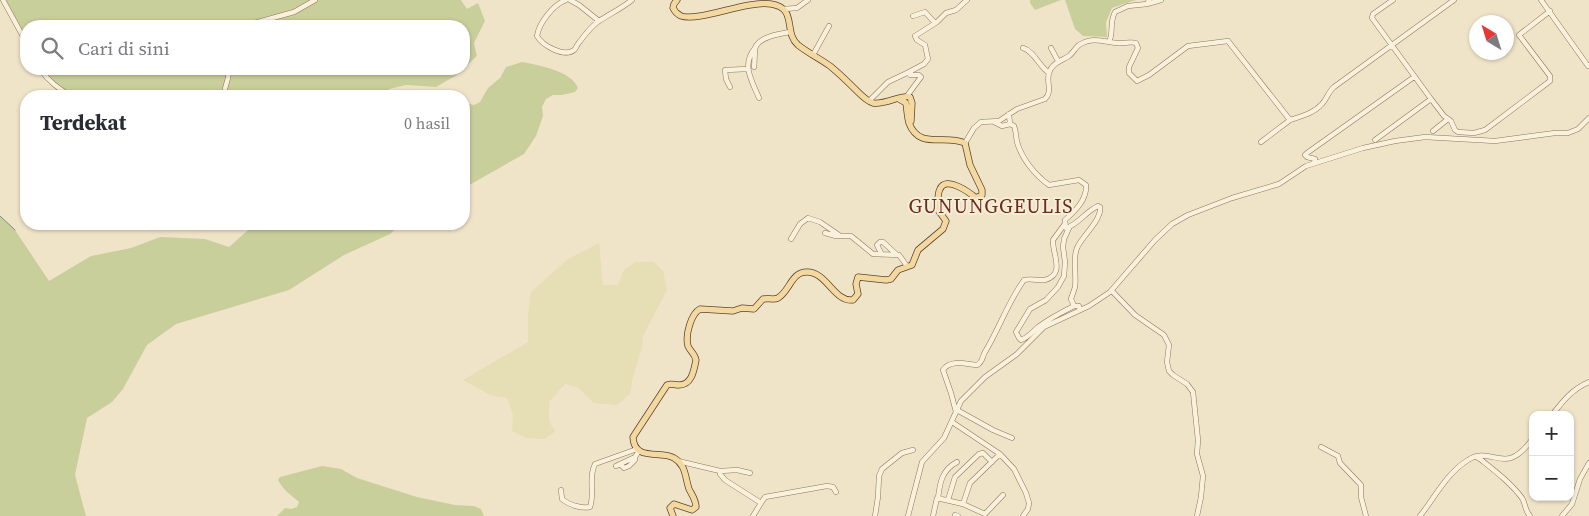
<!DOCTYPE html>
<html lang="id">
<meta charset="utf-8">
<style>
body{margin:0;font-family:"Source Serif 4",serif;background:#f7f7f7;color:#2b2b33}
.controls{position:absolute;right:15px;bottom:15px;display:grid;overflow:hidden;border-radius:10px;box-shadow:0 1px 4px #0004}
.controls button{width:45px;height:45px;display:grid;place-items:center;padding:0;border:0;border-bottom:1px solid #e1e1e2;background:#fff;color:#2b2b33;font:25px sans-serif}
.compass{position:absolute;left:1469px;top:15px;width:45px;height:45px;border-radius:50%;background:#fff;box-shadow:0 1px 4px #0004;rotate:322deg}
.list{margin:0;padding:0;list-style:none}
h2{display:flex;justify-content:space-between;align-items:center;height:65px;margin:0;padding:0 20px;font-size:21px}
h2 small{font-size:16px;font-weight:400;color:#7c7c81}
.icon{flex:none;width:28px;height:28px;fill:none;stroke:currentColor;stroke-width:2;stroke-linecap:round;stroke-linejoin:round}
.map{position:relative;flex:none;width:1589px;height:516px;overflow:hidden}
.search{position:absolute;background:#fff;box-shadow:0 1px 4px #0004;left:20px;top:20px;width:450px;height:55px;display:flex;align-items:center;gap:12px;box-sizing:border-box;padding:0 18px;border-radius:20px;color:#7c7c81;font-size:19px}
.panel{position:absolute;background:#fff;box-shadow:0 1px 4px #0004;left:20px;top:90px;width:450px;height:140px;border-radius:20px}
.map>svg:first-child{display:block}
</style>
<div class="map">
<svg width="1589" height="516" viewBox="0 0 1589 516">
<rect width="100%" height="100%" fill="#f0e4c8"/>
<!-- farmland -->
<path fill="#e6deb5" d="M599 243 603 285H618L624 270 636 262H654L663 271 667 290 643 336 642 347 633 377 630 394 617 405 594 403 577 387 565 384 549 402V421L555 432 544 439 527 438 512 431 513 415 507 398 492 396 463 380 528 342V315L531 292 568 259Z"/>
<!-- green -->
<path fill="#c9cf9b" d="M2 0H461L467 9 478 3 485 21 474 43 477 56 464 68V26H26V42Z
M1030 0H1061L1035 10 1030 3Z
M1065 0H1136L1112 8 1106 22 1107 37 1083 36 1075 29Z
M522 62C538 65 572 71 578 88L575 92 562 95H553L546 99 542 107 543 116 536 136 524 154 464 188V103L474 105 480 102 488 88 500 78 506 67Z
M41 69H463L455 76 436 87 406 85 389 89 385 96H71L57 88Z
M0 216 15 230 49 281 91 256 131 248 160 237 205 239 229 247 255 224H401L390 234 344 255 289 290 176 324 147 345 123 389 112 402 87 418 75 475 86 516H0Z
M322 466 341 469 357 478 417 497 455 505 474 506 481 509 484 516H277L285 508 291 509 297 507 299 502C291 495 283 490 278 480L280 477Z"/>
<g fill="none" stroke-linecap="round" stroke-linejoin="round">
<!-- stream -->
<path stroke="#6f938a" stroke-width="1" d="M0 216 15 230"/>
<defs>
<path id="minor" d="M3 0 26 42
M566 0C553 5 539 23 537 36 542 45 564 58 574 50 575 50 577 45 578 44 584 36 591 26 599 21 610 14 622 8 632 0
M570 0 579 5 599 21
M1393 0 1373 14 1372 18 1431 99 1444 116 1451 121 1455 130 1458 132 1474 133 1485 130 1550 81V76L1519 35 1550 11
M1541 0 1588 66
M1147 4 1161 0
M784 9 797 8 808 0
M913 16 925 12 935 23
M244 26 294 12 315 0
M1109 42C1114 32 1109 23 1115 12L1128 6 1147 4 1149 0
M755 48C741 65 752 81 759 98
M1023 48C1034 51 1039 66 1049 73
M1051 48 1058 61
M813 55 829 26
M754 67C755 61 754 51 756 46 762 36 780 34 790 32
M40 69C49 82 58 88 71 96
M730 87 726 79 725 70 748 69
M223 96 228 78 229 69
M907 96 921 77 919 75H910L909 72 924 64 928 59 925 45 917 40 915 36 937 22 946 13 956 10 967 0
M869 101 888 82 909 72
M1290 120C1302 116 1314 113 1322 104 1327 99 1328 92 1334 87L1454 0
M994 122 1002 126 1010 124 1009 114
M1010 124 1014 126C1016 131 1016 137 1017 142 1022 159 1035 175 1049 185L1079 180 1086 185C1087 200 1075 211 1065 220L1066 228C1078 225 1086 211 1098 206L1100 207C1102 220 1082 236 1077 248 1072 259 1077 275 1075 287 1074 291 1072 295 1071 299L1074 306
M1433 131 1448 119
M1375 140 1431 99
M965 143 974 128 981 122 999 121 1017 109 1045 99C1053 91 1046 83 1049 73 1052 63 1061 61 1069 56 1073 53 1075 48 1079 45 1093 36 1103 42 1117 43 1124 44 1130 41 1136 43L1138 48 1129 67V73L1137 81 1149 75 1188 46 1228 41 1290 120 1261 142
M1314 163 1315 159 1307 157 1305 155 1307 153 1414 77
M1069 228 1064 239 1063 247 1065 262 1064 276 1058 287 1046 300 1030 309 1016 332 1019 338 1021 340C1029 337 1032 332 1038 327 1049 319 1062 312 1074 306H1079L1080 310
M825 233 836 236H851L873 254 899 255 907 266
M791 239 800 224 808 218 820 222 839 235
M882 255 877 245 880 242H883L896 254
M1112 291 1135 315 1164 335 1169 345 1167 362 1169 371 1173 375 1187 384 1193 392 1198 440 1197 454 1203 476 1201 497 1197 516
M957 410 993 430 1012 438
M956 412 951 393 943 370C950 359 966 364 977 365 983 362 982 357 985 352 999 329 1008 302 1024 280 1031 278 1038 281 1045 280 1066 274 1052 254 1053 240L1064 225
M1552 415C1563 401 1572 389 1589 382
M952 422 1000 454 1014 469 1026 493 1029 503 1028 509 1023 516
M1321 447 1338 456 1340 463 1361 485V497L1366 516
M1476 457 1480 459C1495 471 1511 483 1522 498 1526 504 1524 509 1530 516
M678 461 720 471 737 470 750 473
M620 464 624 468 629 466 635 460V457
M616 466 635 457 639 451
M720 471V474L725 480 761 503 753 516
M561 490 562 499C569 505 582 509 590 507 595 494 588 478 595 464L637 449
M938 498C940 482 942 470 957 462
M948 500 955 477 979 454 983 453 992 462
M761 503 765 497 827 486 833 487 836 492
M963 504 970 483 1000 454
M955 515 958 516
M875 516 878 497 879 476 882 469 902 453 913 450
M908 516 922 462 944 438 961 401 985 377 1017 354 1044 327 1089 306 1110 292 1155 240 1172 224 1188 215 1232 198 1279 184 1306 166 1363 148 1395 141 1425 137 1495 141 1555 133H1568L1578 129 1589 118
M933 516 937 498 963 504 985 514 1003 495
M1420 516C1435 497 1447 473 1468 460 1492 444 1505 479 1533 438
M1562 516 1572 504 1580 479 1589 463"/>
<path id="major" d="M677 0 674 4 673 8C675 12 677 14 681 16 700 22 747 0 771 4 798 8 783 32 798 45 808 53 819 58 830 66 840 74 849 83 858 92 862 96 867 101 873 103 885 105 902 94 910 97L912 103 911 121
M673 516 670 508 674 504 692 510 696 507C696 500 692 495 689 489 685 477 686 465 674 458 661 450 634 462 633 437L667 385C672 383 674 385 679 385 692 385 694 370 696 360 695 354 690 351 688 346 685 335 691 314 700 309L733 311 742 308 754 309 763 299C768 298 774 300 778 298 790 291 791 272 807 272 827 272 834 302 853 300L858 294 856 284 858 277 886 280 891 279 898 270 912 265 918 250 943 229 946 221 938 210C938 204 937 194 940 189 946 175 970 193 976 198L982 195V190L970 165 965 143C944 134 919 150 909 123 907 116 907 109 906 103L899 99"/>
</defs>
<!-- minor casing -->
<use href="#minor" stroke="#8d765c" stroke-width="5.5"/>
<!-- major casing -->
<use href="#major" stroke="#5b4430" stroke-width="7"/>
<!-- minor -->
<use href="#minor" stroke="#faf1dc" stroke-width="4.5"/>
<!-- major -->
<use href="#major" stroke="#f3d9a0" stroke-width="5.5"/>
</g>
<g text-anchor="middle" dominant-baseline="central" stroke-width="4" stroke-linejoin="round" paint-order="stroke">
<!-- quarter labels -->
<g font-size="20" letter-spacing="1" fill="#6b2e1e" stroke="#f7eed8">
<text x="991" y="206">GUNUNGGEULIS</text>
</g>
</g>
</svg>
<div class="controls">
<button>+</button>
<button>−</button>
</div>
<svg class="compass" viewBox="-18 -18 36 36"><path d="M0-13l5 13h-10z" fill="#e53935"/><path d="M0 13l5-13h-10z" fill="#7c7c81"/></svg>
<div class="search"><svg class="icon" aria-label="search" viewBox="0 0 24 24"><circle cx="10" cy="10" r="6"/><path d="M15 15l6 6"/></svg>Cari di sini</div>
<section class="panel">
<h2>Terdekat<small>0 hasil</small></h2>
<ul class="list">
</ul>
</section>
</div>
